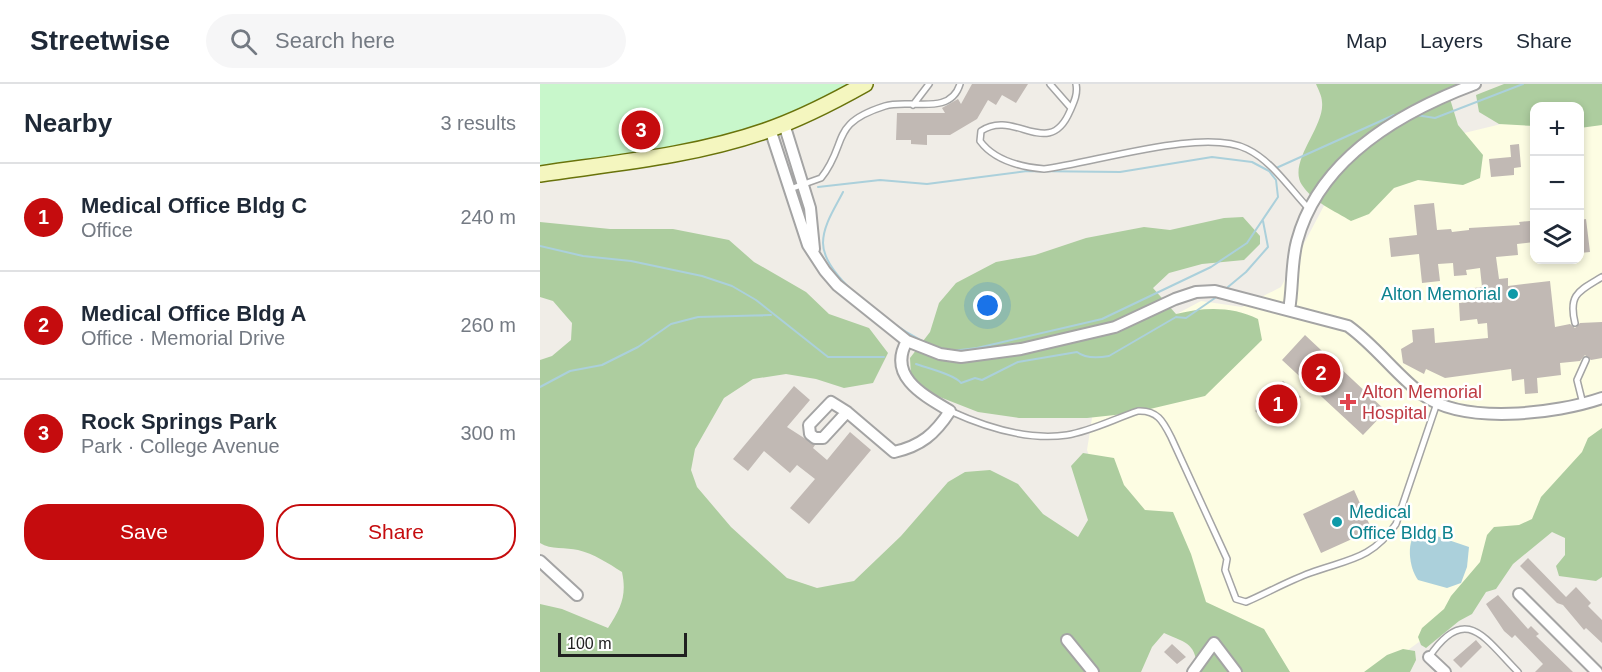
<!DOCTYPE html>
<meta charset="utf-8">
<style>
body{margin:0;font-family:Arial,sans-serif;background:#f6f6f7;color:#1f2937}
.controls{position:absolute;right:18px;top:18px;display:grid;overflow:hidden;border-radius:12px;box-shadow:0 3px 9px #0003}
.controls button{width:54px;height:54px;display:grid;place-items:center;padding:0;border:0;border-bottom:2px solid #e0e1e3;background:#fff;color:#1f2937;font:30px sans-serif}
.scale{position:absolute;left:18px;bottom:15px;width:129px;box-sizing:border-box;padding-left:6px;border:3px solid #202020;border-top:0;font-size:16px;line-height:21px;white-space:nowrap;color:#202020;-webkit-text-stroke:4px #fff;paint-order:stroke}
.you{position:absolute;left:448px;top:222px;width:21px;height:21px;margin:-15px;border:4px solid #fff;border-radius:50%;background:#1a73e8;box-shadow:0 0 0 9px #1a73e833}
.badge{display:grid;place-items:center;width:39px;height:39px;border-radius:50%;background:#c50c0e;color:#fff;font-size:20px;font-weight:700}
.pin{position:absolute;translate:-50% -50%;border:3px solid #fff;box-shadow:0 2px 6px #0006}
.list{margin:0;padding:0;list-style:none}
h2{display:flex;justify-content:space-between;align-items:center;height:78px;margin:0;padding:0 24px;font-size:26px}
h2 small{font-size:20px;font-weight:400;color:#747a83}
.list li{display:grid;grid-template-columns:39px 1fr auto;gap:18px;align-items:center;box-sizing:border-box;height:108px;padding:0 24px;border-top:2px solid #e0e1e3}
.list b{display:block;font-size:22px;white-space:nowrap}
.list p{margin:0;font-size:20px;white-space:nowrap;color:#747a83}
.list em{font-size:20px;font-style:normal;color:#747a83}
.actions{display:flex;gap:12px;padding:18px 24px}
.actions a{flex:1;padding:14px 0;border:2px solid #c50c0e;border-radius:24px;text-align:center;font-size:21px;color:#c50c0e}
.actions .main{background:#c50c0e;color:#fff}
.icon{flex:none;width:33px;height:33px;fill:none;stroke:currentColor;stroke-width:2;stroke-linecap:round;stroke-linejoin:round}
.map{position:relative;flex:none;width:1062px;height:588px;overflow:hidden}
header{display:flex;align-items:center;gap:36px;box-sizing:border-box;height:84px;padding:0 30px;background:#fff;border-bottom:2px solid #e0e1e3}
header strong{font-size:28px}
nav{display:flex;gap:33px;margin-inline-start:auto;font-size:21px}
.search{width:420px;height:54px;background:#f6f6f7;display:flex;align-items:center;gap:15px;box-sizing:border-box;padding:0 21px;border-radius:33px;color:#747a83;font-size:22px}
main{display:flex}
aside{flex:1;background:#fff}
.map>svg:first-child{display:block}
</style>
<header>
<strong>Streetwise</strong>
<div class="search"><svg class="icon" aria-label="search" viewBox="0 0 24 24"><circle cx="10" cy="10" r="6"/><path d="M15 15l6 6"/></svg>Search here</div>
<nav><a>Map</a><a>Layers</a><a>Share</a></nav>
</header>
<main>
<aside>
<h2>Nearby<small>3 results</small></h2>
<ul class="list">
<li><span class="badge">1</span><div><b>Medical Office Bldg C</b><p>Office</p></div><em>240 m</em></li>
<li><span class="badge">2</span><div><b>Medical Office Bldg A</b><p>Office · Memorial Drive</p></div><em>260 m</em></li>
<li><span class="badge">3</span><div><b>Rock Springs Park</b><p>Park · College Avenue</p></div><em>300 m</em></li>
</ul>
<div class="actions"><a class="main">Save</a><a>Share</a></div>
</aside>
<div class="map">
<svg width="1062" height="588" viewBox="0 0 1062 588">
<rect width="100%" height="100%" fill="#f0ede7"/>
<!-- education -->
<path fill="#fdfde3" d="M1062 15V376L913 533 838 588H750L724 546 683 553 565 417 547 366 562 270 661 217 702 223 741 203 787 116 883 59 994 32V176H1040V22Z"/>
<!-- forest -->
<path fill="#adcd9f" d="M776 0H919L907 5 918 41 943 71 940 94 923 101 878 96 854 104 829 130 811 137C795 127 773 118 762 101 747 78 785 43 782 18 782 12 778 5 776 0Z
M964 0H1062V41L1040 44V22H994V42L959 40 939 28 936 11Z
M703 133 720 152V160L704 176 662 180 629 189 613 204 636 230C664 223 692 222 718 235L722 256 665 312 593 329 547 334H479L438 328 387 308 371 292 370 274 390 248 399 219 416 199 456 178 495 171 546 154 604 143 630 146 684 134Z
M0 138 70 145H133L189 156 214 178 266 208 289 230 329 244 348 269 333 299 304 304 276 295 246 290 213 295 184 314 155 365 151 386 157 403 191 443 247 494 277 504 314 497 361 452 408 398 425 388 450 386 478 400 503 430 538 453 548 436 531 382 543 369 574 374 584 401 605 426 633 428 651 470 666 518 724 545 750 588H658C655 559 649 560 624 549L612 563 601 588H0V520L22 525 68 544C81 524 87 512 82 488 68 479 54 470 38 466 26 463 11 466 0 459V276L12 272 31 256 32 239 13 217 0 213Z
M1062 344V493L1056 497 1019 492 1016 482 1025 471V454L1012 448 973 480 956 505 946 508 932 530 919 537 886 564 881 561 878 553 882 544 904 525 911 512 940 478 947 451 954 443 979 441 992 435 1001 413 1042 368 1048 354Z
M863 565 875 567 876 576 870 588H824L847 571Z"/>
<!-- park -->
<path fill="#c8f7cb" d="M0 0H309C284 14 258 29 230 38 156 62 77 74 0 84Z"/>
<!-- water -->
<path fill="#abd0db" d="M879 446 929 463 927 483 921 499 907 504 878 496C869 484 865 455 879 446Z"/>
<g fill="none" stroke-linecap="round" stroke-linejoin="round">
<!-- stream -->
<path stroke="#abd0db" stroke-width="2" d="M876 31 895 34 983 0
M734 85 854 31
M278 103 340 96 387 100 487 87 580 88 672 73 712 78 729 87 736 96 738 113 707 159 671 183 562 235 437 264 412 267 396 263
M303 108C295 124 283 141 283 159 283 194 354 242 382 257
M0 162 43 172 91 177 162 192 192 202 216 216 288 273H344
M688 203 706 188 728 163 723 137
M376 280C387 284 416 291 421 299L435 294 442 296 478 278 537 268C546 275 558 274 569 272L636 233 646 234 675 214
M0 303 30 287 62 281 98 263 131 240 158 233 231 231"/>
</g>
<!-- building -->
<path fill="#c1b9b4" d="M432 0H488L476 19 462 11 456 21 448 16 437 35 410 51H387V61L371 60V56H356L357 29H405L402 24 418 15 421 20Z
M979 60 981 83 974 84V91L951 93 949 75 971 73 970 61Z
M894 119 897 146 911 145 912 148 929 146V144L980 141 979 138 990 137V141L994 140V158L977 160 978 171 956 173 959 195 968 194V202L1010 197 1015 243 1030 240 1035 244 1040 239 1062 238V274L1051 276 1045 271 1040 277 1020 279 1021 291 997 294 998 309 985 310 984 295 972 297 971 285 905 294 886 285 884 290 863 279 861 265 873 258 872 246 894 244 895 259 948 254 947 239 938 240 937 235 920 237 919 219 935 217 934 204 942 203 940 184 926 186 927 191 914 192 913 179 898 180 900 197 882 199 879 170 851 173 849 154 877 151 874 121Z
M1046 135 1050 168 1040 169V136Z
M765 251 846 327 823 351 742 276Z
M743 297 761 313 745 331 752 337 747 341 735 330 728 339 715 327 726 315 721 311 725 306 730 310Z
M254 302 270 316 247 343 275 361 273 364 287 376 310 348 331 366 269 440 250 424 275 395 257 381 250 389 224 367 208 387 193 375Z
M814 406 832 446 781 469 763 430Z
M988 474 1026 513 1036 503 1051 519 1048 522 1062 536V559L1046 544 1044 546 1023 521 1017 519 980 482Z
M958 511 988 545 991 542 999 550 996 552 1033 588H995L1003 580 975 551 972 554 964 547 946 520Z
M936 556 942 563 921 584 913 576Z
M632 560 646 573 637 580 624 568Z"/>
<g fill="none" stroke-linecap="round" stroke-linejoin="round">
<defs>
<path id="lane" d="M510 0 531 24
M536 0C538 10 534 18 530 27 509 77 474 24 441 47L440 57C454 76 481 83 504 85 554 79 664 43 707 65 732 77 750 105 769 125
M373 21 389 0
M250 105 281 94C309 59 288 40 345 22 369 14 410 33 420 0
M1035 239C1028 210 1039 207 1062 193
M1043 320 1037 296 1046 276
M410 327C445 343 487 357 527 351 551 347 574 335 598 327 617 326 623 337 631 353L687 475 685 486 696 515 706 518C727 509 748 497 770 489 808 475 831 476 856 440L897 319
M889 573C926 518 945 555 978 588"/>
<path id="street" d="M244 40 270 124 274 165
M230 45 268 161 285 187 297 201 367 257 400 270 421 273 481 265 575 243 635 215 656 208 675 207 808 242C836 262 856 291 883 311 924 341 1016 330 1062 314
M749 226C753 204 751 179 757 157 779 75 860 28 935 0
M307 328 283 354H275L270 350 269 341 291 318 307 328 354 368C381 362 395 350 410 327 383 311 347 292 367 257
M0 477 37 511
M979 510 1057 588
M527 556 553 588
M889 573 905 588
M653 588 674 559 696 588"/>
<path id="secondary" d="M0 90C75 79 153 72 225 47 260 35 293 18 325 0"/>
</defs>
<!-- lane casing -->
<use href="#lane" stroke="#a4a4a4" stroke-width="8"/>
<!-- street casing -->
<use href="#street" stroke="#a4a4a4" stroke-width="14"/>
<!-- secondary casing -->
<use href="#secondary" stroke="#69730b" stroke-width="18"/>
<!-- lane -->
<use href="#lane" stroke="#fff" stroke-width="5"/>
<!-- street -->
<use href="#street" stroke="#fff" stroke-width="10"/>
<!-- secondary -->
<use href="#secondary" stroke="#f4f6bf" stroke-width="15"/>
</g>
<!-- markers -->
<g fill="#0f9aa8" stroke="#fff" stroke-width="2">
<circle cx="973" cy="210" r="6"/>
<circle cx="797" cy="438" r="6"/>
</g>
<path fill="#e0444e" stroke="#fff" stroke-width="2" d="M805 309h6v6h6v6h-6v6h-6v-6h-6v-6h6z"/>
<g text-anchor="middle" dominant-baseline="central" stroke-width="5" stroke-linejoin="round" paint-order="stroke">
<!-- culture labels -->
<g font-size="18" fill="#0d838f" stroke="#fff" text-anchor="end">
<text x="961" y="210">Alton Memorial</text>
<text x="809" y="428" text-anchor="start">Medical<tspan x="809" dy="21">Office Bldg B</tspan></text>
</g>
<!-- health labels -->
<g font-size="18" fill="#be3a42" stroke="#fff" text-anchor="start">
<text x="822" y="308">Alton Memorial<tspan x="822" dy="21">Hospital</tspan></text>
</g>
</g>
</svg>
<div class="controls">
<button>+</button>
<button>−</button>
<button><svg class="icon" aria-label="layers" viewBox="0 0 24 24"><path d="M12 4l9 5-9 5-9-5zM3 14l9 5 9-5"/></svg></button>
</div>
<div class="scale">100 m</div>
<div class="you"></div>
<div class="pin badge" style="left:738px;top:320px">1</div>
<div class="pin badge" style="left:781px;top:289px">2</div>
<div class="pin badge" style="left:101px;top:46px">3</div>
</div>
</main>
